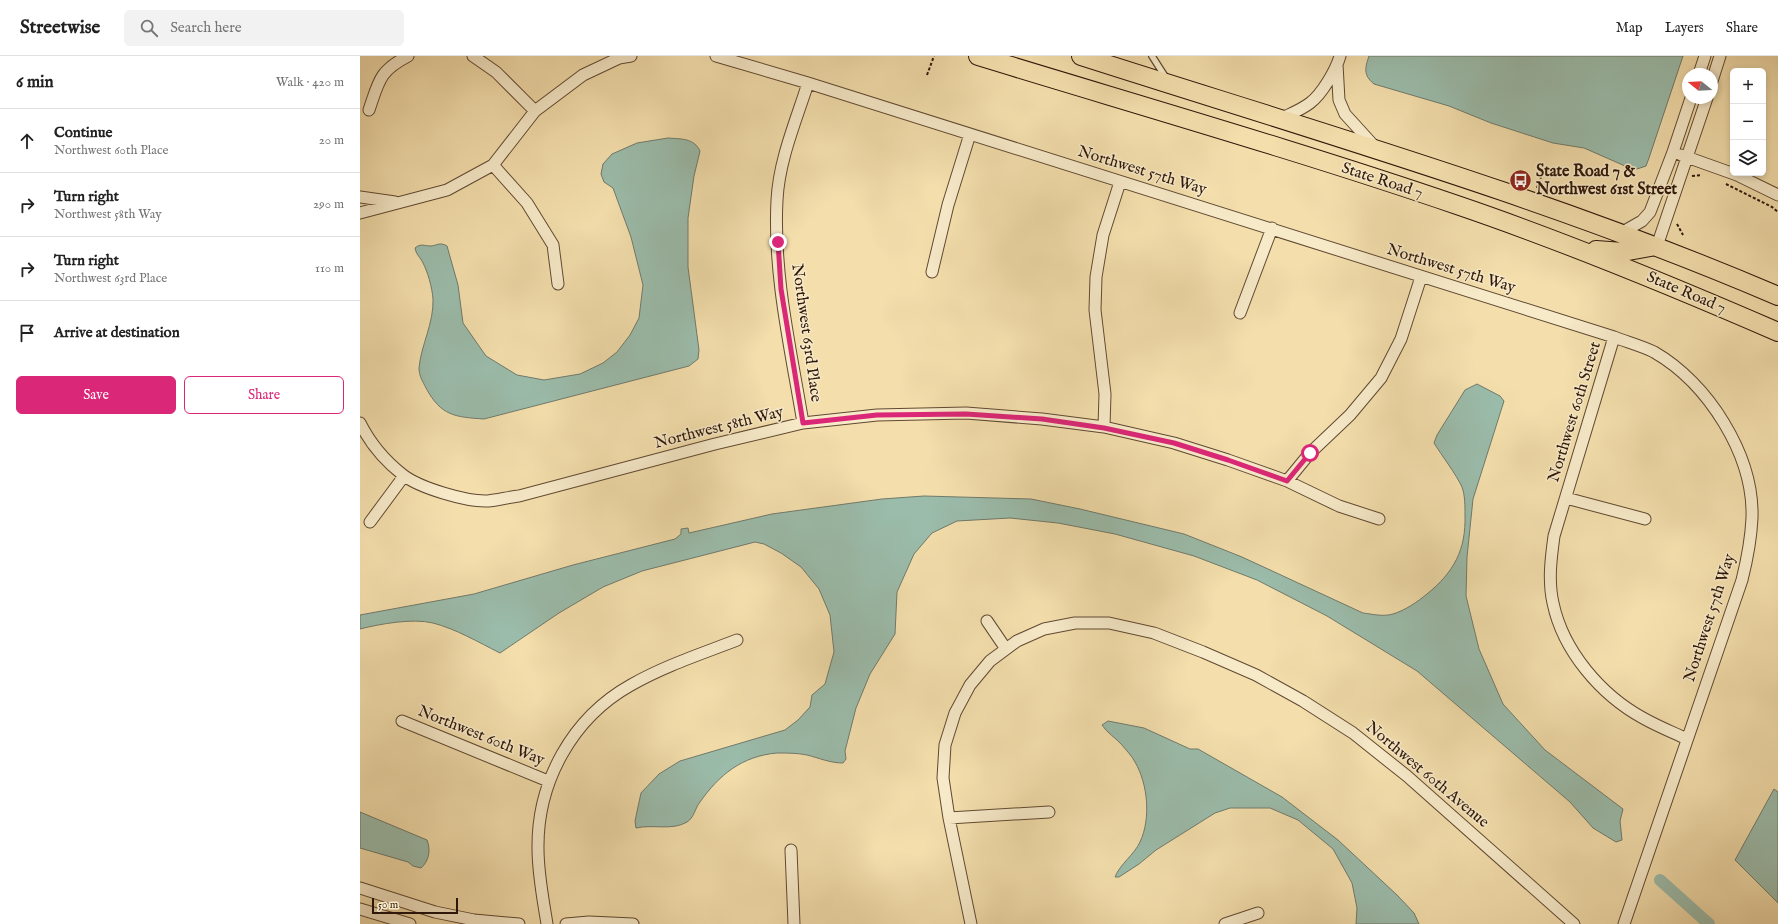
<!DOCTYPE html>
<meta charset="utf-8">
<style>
body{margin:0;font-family:"IM FELL English",serif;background:#f2f2f2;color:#222}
.controls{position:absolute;right:12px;top:12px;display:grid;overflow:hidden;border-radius:6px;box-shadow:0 2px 6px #0003}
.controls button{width:36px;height:36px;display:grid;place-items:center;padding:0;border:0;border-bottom:1px solid #e0e0e0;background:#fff;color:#222;font:20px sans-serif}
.compass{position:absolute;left:1322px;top:12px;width:36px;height:36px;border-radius:50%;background:#fff;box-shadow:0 2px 6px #0003;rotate:288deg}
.scale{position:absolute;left:12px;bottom:10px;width:86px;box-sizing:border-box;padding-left:4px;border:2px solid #2f170a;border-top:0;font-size:11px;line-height:14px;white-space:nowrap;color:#2f170a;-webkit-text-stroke:3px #f7eac9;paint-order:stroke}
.stop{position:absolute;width:12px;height:12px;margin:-9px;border:3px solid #db2777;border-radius:50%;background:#fff}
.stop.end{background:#db2777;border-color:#fff;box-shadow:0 1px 4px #0008}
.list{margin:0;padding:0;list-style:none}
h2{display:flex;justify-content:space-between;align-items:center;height:52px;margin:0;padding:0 16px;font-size:17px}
h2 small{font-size:13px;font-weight:400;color:#767676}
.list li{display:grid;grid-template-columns:26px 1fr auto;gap:12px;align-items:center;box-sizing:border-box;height:64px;padding:0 16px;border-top:1px solid #e0e0e0}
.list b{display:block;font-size:15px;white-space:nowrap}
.list p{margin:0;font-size:13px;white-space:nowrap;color:#767676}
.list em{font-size:13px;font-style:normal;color:#767676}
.actions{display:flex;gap:8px;padding:12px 16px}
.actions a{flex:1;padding:9px 0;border:1px solid #db2777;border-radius:6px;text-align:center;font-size:14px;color:#db2777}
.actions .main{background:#db2777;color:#fff}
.icon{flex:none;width:22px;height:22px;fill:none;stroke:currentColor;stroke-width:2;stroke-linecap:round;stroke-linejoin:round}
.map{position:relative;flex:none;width:1418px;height:868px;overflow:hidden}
header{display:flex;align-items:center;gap:24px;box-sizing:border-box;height:56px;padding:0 20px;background:#fff;border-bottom:1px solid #e0e0e0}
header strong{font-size:19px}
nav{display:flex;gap:22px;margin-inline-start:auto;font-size:14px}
.search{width:280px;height:36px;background:#f2f2f2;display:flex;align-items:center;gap:10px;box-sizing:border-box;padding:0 14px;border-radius:6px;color:#767676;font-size:15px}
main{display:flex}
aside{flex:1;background:#fff}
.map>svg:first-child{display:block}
</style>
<header>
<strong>Streetwise</strong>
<div class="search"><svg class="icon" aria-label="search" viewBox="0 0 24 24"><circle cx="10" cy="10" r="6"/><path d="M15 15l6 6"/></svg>Search here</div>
<nav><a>Map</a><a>Layers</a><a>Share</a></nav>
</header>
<main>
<aside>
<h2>6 min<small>Walk · 420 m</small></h2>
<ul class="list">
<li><svg class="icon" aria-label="ahead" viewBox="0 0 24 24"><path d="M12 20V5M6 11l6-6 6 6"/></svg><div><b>Continue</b><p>Northwest 60th Place</p></div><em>20 m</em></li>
<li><svg class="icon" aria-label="right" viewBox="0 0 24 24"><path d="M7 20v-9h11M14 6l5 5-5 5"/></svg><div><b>Turn right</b><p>Northwest 58th Way</p></div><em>290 m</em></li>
<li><svg class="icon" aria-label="right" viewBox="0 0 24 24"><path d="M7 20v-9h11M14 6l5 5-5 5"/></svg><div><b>Turn right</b><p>Northwest 63rd Place</p></div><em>110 m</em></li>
<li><svg class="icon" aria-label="arrive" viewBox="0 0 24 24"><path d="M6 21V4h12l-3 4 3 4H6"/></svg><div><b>Arrive at destination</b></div></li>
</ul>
<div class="actions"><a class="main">Save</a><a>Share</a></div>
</aside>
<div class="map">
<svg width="1418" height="868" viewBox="0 0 1418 868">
<rect width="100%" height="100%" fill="#f3deac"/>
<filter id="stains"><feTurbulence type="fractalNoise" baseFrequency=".005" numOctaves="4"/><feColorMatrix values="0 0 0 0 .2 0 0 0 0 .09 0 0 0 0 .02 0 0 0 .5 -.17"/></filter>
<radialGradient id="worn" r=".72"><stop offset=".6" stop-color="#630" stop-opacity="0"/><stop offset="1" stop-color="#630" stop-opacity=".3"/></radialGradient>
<!-- water -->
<path fill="#9bbcab" stroke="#707a6b" d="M1009 0H1323L1289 102 1286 110 1277 113 1265 110 1224 92 1193 87 1131 67 1089 50 1014 28C1003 19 1005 12 1009 0Z
M308 82C321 83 334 82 340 95L334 120 328 162V211L339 294 338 303 329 310 124 363C95 361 81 360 66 332 63 326 59 320 59 312 61 289 74 267 73 243 72 231 68 216 62 205 59 200 56 198 55 192 61 187 64 190 71 190 78 189 80 186 87 190L98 229 103 267 126 300 157 319 184 324 220 318 243 307 257 296 270 279 279 262 283 229 271 181 253 132 244 126 241 118 243 108 252 98 277 87Z
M1117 328 1140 340 1144 345 1113 443 1107 501 1106 540 1119 593 1143 648 1185 694 1263 753 1260 765 1262 784 1256 786 1233 772 1210 746 1057 615 967 560 897 524 834 500 755 478 698 467 650 462 597 465 572 477 554 498 537 536 535 578 510 618 496 652 485 695 486 703 483 707C470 707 459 702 447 699 438 697 426 697 417 697 382 700 359 719 340 746 335 752 334 762 327 766 312 775 293 768 276 772L275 765 281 737 299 718 320 705 425 674 438 664 450 651 452 639 465 628 474 596 470 559 459 533 441 511 421 497 404 488 395 486 282 515 243 531 199 557 140 597C118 586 96 573 73 567 52 562 20 568 0 573V559L114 538 213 509 315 483 321 478V473L328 472 329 477 412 458 522 443 564 440 671 443 720 453 824 478 882 501 1003 557C1012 558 1023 561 1033 558 1046 554 1057 546 1067 538 1094 516 1106 494 1105 459 1105 450 1105 439 1102 431 1096 418 1082 400 1074 387L1077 379 1105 334Z
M748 665 784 672 830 693H838L922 741 978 784 1037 839 1054 857 1059 868H996L997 852 992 827 973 793 938 764 910 752H870L855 757 796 794 779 808 759 821H755C760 808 774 799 780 786 791 763 788 728 775 706 772 700 766 694 762 689 756 682 747 677 742 669Z
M1414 733 1418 736V847L1375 804Z
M0 756 67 784C71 794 69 805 61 812L53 810 48 806 0 792Z"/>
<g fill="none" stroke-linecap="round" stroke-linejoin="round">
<!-- canal -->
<path stroke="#9bbcab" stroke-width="12" d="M1300 824 1349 868"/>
<defs>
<path id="lane" d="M792 0 806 22"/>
<path id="street" d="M113 0 136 16 175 55
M356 0 448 27 1254 281C1267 286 1282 290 1294 296 1348 327 1394 399 1392 462 1391 483 1387 504 1382 524L1264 868
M977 8 979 44 985 58 1015 91
M1339 18 1345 0
M1352 25 1360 0
M9 54C19 25 19 15 48 0
M920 63C930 58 941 54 950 47 962 38 976 14 980 0
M1321 99 1377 119 1418 139
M133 109 167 147 193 189 198 228
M0 141 35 146
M0 157 87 134 133 109 175 55 223 19 259 2 271 0
M1261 177 1282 165 1290 156 1313 96 1331 42
M1297 190 1347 42
M572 216 588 149 610 78
M880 257 912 172
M1254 281 1194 480C1191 502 1188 525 1193 547 1203 595 1241 639 1283 662 1297 670 1312 676 1327 683
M0 367C10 387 25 405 43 419 60 432 107 446 128 445 138 444 149 441 159 440L355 388 443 367 517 359 606 357 682 363 744 371 814 387 868 404 927 425 979 450 1019 463
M443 367C431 294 413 219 417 144 419 104 436 65 448 27
M744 371 745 338 735 254 736 221 743 179 760 126
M927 425 950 397 990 359 1021 322 1041 283 1061 221
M1206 442 1285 463
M10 466 44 420
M627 565 646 593
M42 665 188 725
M589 762 689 756
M431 794 434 868
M0 832 75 856 114 864 159 868
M0 853 50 868
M187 868C183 843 178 818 178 793 177 726 212 662 271 629 304 610 341 598 377 584
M206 868 229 866 273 868
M611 868 589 762 583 722 585 689 595 657 610 629 630 605 657 585 684 573 715 567H749L794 577 843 596 896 619 943 645 993 677 1047 720 1214 868
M865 868 898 857"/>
<path id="primary" d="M618 0C778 49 939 95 1097 149 1206 186 1312 230 1418 276
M721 0C955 75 1192 143 1418 240
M1236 194 1263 196 1296 190"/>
</defs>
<!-- lane casing -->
<use href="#lane" stroke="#604932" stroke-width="8"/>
<!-- street casing -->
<use href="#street" stroke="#604932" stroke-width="13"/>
<!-- primary casing -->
<use href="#primary" stroke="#2f170a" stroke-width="20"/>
<!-- path -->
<path stroke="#2f170a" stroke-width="2" stroke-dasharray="3 2" stroke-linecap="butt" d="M567 19 574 0
M1332 120 1342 119
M1366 128 1412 151 1418 156
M1177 132 1182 118
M1317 168 1323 179"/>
<!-- lane -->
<use href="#lane" stroke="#f7eac9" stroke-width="5.5"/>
<!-- street -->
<use href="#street" stroke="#f7eac9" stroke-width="11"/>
<!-- primary -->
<use href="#primary" stroke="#f3deac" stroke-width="18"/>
</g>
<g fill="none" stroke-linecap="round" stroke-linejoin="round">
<!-- route -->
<path stroke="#db2777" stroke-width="5" d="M418 186 421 233 443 367 517 359 606 358 682 363 744 372 814 387 868 404 927 425 950 397"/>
</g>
<!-- icons -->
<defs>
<symbol id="bus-disc" viewBox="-11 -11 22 22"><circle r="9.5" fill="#8f2418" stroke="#f7eac9"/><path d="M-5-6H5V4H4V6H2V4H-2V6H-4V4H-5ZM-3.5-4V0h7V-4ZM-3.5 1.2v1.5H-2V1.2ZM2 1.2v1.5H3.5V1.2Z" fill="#fff"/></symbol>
</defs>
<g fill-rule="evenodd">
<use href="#bus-disc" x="1148" y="112" width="25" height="25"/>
</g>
<g text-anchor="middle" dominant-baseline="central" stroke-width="3" stroke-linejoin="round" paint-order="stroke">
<!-- street labels -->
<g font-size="16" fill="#2f170a" stroke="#f7eac9">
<text transform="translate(782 115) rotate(17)">Northwest 57th Way</text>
<text transform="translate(1022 125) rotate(18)">State Road 7</text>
<text transform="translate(1091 213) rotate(17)">Northwest 57th Way</text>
<text transform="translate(1326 237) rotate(23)">State Road 7</text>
<text transform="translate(446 277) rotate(82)">Northwest 63rd Place</text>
<text transform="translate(1215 356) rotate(-73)">Northwest 60th Street</text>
<text transform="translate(359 372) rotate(-14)">Northwest 58th Way</text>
<text transform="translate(1350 562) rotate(-72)">Northwest 57th Way</text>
<text transform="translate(121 680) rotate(22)">Northwest 60th Way</text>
<text transform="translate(1067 719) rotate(40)">Northwest 60th Avenue</text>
</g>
<!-- poi labels -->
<g font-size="16" font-weight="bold" fill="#2f170a" stroke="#f7eac9" text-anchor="start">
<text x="1176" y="116">State Road 7 &amp;<tspan x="1176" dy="18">Northwest 61st Street</tspan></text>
</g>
</g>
<rect width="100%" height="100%" filter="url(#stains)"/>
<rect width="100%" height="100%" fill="url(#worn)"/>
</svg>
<div class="controls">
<button>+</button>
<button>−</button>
<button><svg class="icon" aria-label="layers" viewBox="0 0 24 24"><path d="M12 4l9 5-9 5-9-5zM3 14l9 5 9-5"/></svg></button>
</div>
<svg class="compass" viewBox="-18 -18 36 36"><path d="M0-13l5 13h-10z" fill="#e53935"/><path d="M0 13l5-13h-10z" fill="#767676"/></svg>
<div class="scale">50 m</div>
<div class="stop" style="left:950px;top:397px"></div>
<div class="stop end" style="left:418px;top:186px"></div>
</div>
</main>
